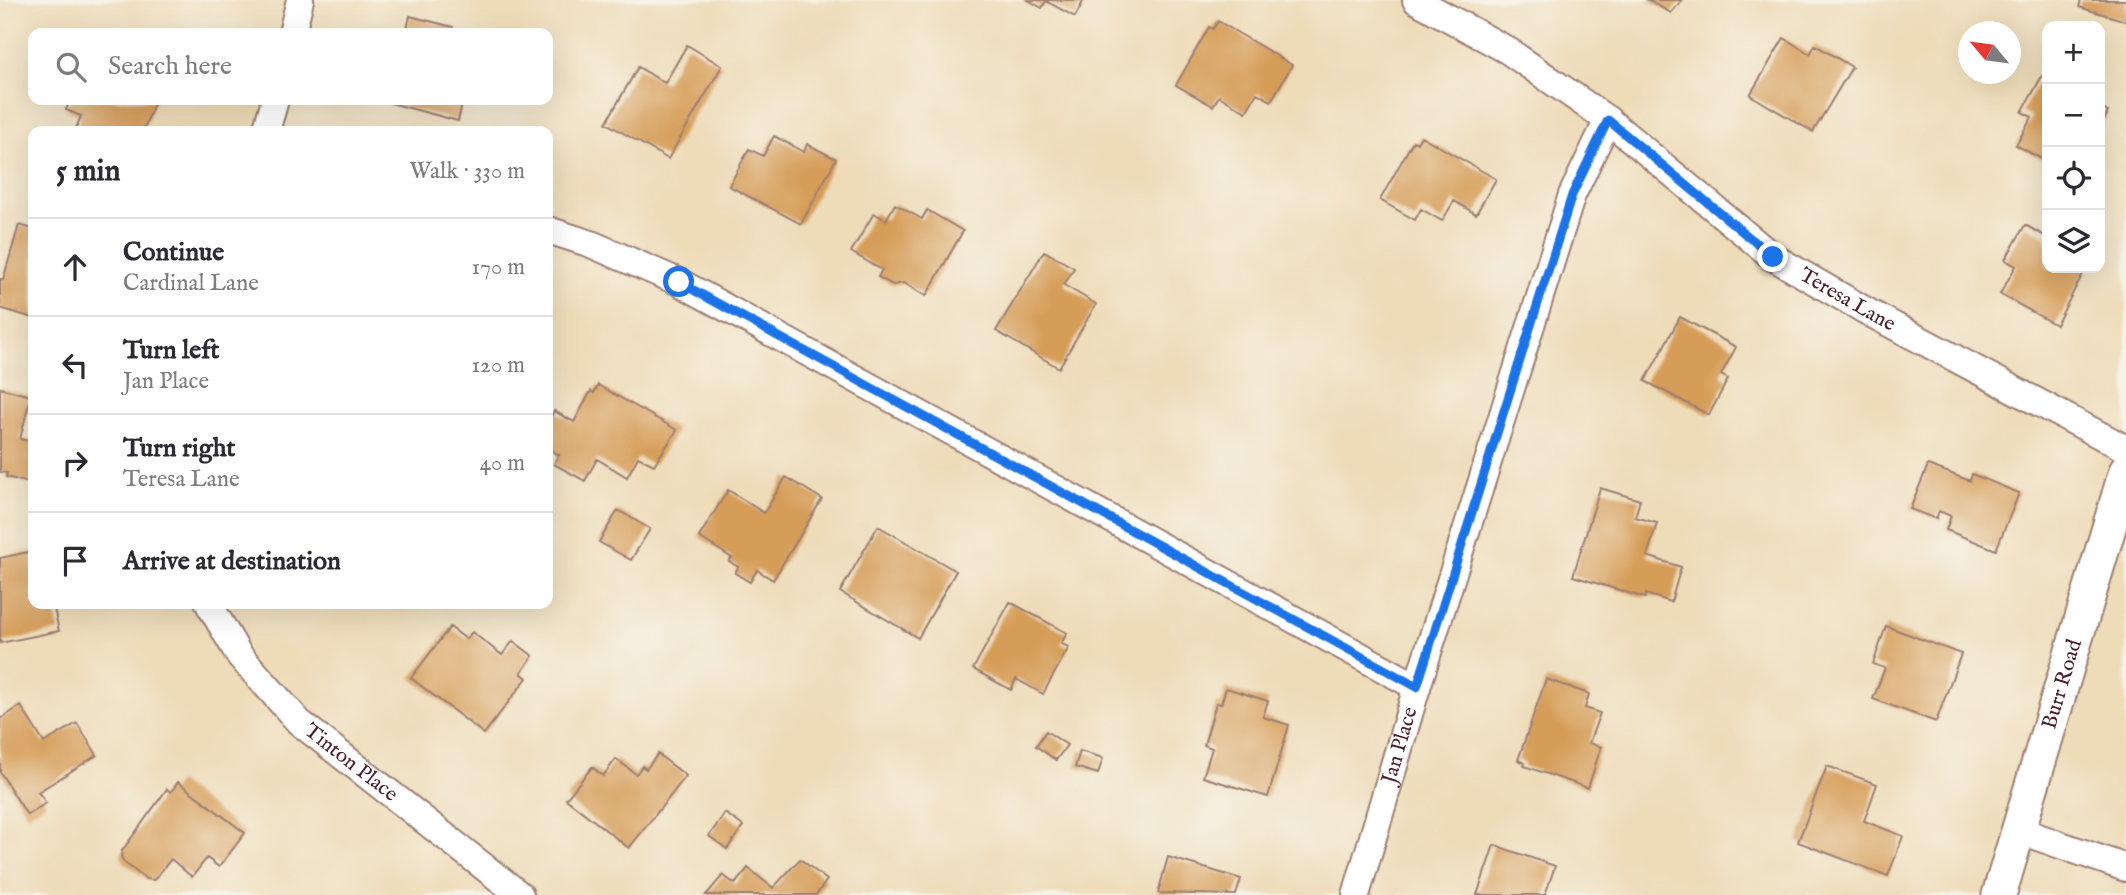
<!DOCTYPE html>
<meta charset="utf-8">
<style>
body{margin:0;font-family:"IM FELL English",serif;background:#f2f2f3;color:#2b2b33}
.controls{position:absolute;right:21px;top:21px;display:grid;overflow:hidden;border-radius:14px;box-shadow:0 7px 28px #0002}
.controls button{width:63px;height:63px;display:grid;place-items:center;padding:0;border:0;border-bottom:2px solid #e1e1e2;background:#fff;color:#2b2b33;font:35px sans-serif}
.compass{position:absolute;left:1958px;top:21px;width:63px;height:63px;border-radius:50%;background:#fff;box-shadow:0 7px 28px #0002;rotate:299deg}
.stop{position:absolute;width:21px;height:21px;margin:-16px;border:5px solid #1a73e8;border-radius:50%;background:#fff}
.stop.end{background:#1a73e8;border-color:#fff;box-shadow:0 2px 7px #0008}
.list{margin:0;padding:0;list-style:none}
h2{display:flex;justify-content:space-between;align-items:center;height:91px;margin:0;padding:0 28px;font-size:30px}
h2 small{font-size:23px;font-weight:400;color:#7c7c81}
.list li{display:grid;grid-template-columns:46px 1fr auto;gap:21px;align-items:center;box-sizing:border-box;height:98px;padding:0 28px;border-top:2px solid #e1e1e2}
.list b{display:block;font-size:26px;white-space:nowrap}
.list p{margin:0;font-size:23px;white-space:nowrap;color:#7c7c81}
.list em{font-size:23px;font-style:normal;color:#7c7c81}
.icon{flex:none;width:38px;height:38px;fill:none;stroke:currentColor;stroke-width:2;stroke-linecap:round;stroke-linejoin:round}
.map{position:relative;flex:none;width:2126px;height:895px;overflow:hidden}
.search{position:absolute;background:#fff;box-shadow:0 7px 28px #0002;left:28px;top:28px;width:525px;height:77px;display:flex;align-items:center;gap:18px;box-sizing:border-box;padding:0 24px;border-radius:14px;color:#7c7c81;font-size:26px}
.panel{position:absolute;background:#fff;box-shadow:0 7px 28px #0002;left:28px;top:126px;width:525px;height:483px;border-radius:14px}
.map>svg:first-child{display:block}
</style>
<div class="map">
<svg width="2126" height="895" viewBox="0 0 2126 895">
<rect width="100%" height="100%" fill="#f7f3e8"/>
<filter id="ink" filterUnits="userSpaceOnUse"><feTurbulence type="fractalNoise" baseFrequency=".0143" numOctaves="2"/><feDisplacementMap in="SourceGraphic" scale="14" xChannelSelector="R" yChannelSelector="G"/><feConvolveMatrix kernelMatrix="1 2 1 2 8 2 1 2 1" color-interpolation-filters="sRGB"/></filter>
<filter id="wash" filterUnits="userSpaceOnUse"><feTurbulence type="fractalNoise" baseFrequency=".00686" numOctaves="4" result="noise"/><feDisplacementMap in="SourceGraphic" scale="28" xChannelSelector="R" yChannelSelector="G"/><feGaussianBlur stdDeviation="1.57" result="paint"/><feColorMatrix in="noise" values="0 0 0 0 0 0 0 0 0 0 0 0 0 0 0 0 0 1.4 0 .05"/><feComposite in="paint" operator="in"/></filter>
<g filter="url(#wash)">
<rect width="100%" height="100%" fill="#eedcb9"/>
<g id="blocks">
<!-- building -->
<path fill="#d69d58" d="M1028 0H1084L1075 17 1046 1 1042 8Z
M1648 0H1682L1671 13Z
M2081 0H2126V21L2079 7Z
M410 16 453 27 451 33H406Z
M1218 21 1292 65 1271 101 1257 93 1246 112 1219 96 1213 106 1176 85 1209 27 1213 29Z
M1784 38 1810 54 1815 45 1852 67 1813 132 1750 95Z
M687 45 722 66 668 159 606 123 638 67 665 83Z
M2042 76 2047 79V162L2016 145 2032 117 2022 112Z
M70 100H152L155 101 143 131H75L81 116 66 110Z
M388 100H463L458 121 387 102Z
M2100 108 2108 112 2100 128Z
M774 136 804 152 807 144 836 159 801 224 729 186 749 149 763 156Z
M1421 136 1496 179 1476 214 1454 201 1442 221 1421 209 1415 220 1380 200 1413 141 1417 143Z
M895 204 922 219 927 210 963 231 926 296 904 283 893 285 878 277 882 270 851 252 874 213 886 220Z
M19 225 33 229V318L0 308V279L3 280Z
M2025 225 2047 237V268H2086L2056 325 2000 294 2016 266 2005 260Z
M1044 251 1074 268 1064 285 1096 304 1059 368 996 331Z
M1680 317 1736 347 1721 375 1728 379 1709 415 1645 381Z
M598 385 677 430 654 465 638 457 627 477 597 459 585 481 554 464 559 455 548 449V423L554 411 574 422 591 391 594 393Z
M0 388 31 396 20 439 33 442V484L6 477 7 473 0 472Z
M1928 465 1970 481 1972 474 2019 493 1996 550 1946 530 1951 516 1939 511 1936 519 1910 509Z
M786 477 822 499 773 580 757 570 750 582 735 573 738 567 729 561 732 558 699 537 728 490 764 513Z
M1600 488 1640 500 1635 517 1657 523 1647 556 1681 567 1671 602 1646 594 1645 598 1573 576Z
M618 510 650 529 631 560 599 542Z
M878 526 956 571 918 638 840 592Z
M33 551V604H53L59 631 0 643V558Z
M1010 602 1067 633 1061 644 1069 647 1043 694 1016 679 1011 690 973 669Z
M1886 626 1961 654 1936 722 1873 699 1885 668 1873 664Z
M450 627 466 639 472 632 502 655 513 641 533 656 521 673 527 678 484 734 411 678Z
M1546 679 1589 694 1585 708 1600 713 1589 743 1601 747 1588 788 1524 766 1525 763 1518 760Z
M1226 688 1268 701 1263 717 1289 725 1268 797 1203 777 1212 748 1204 745 1216 703 1221 704Z
M21 706 44 743 77 723 97 755 38 792 46 803 27 815 0 772V719Z
M1046 731 1067 745 1056 760 1036 746Z
M1080 751 1103 758 1098 774 1075 767Z
M658 754 686 776 629 848 566 799 592 767 603 776 616 759 636 774 642 766 646 769Z
M1827 766 1877 784 1864 821 1903 836 1888 876 1798 842Z
M178 782 245 833 219 867 207 858 192 877 171 859 154 880 146 879 125 863 121 857 122 851 167 789 171 792Z
M725 813 743 826 727 849 709 836Z
M1494 845 1555 866 1545 895H1477Z
M1168 857 1241 879 1236 895 1158 893Z
M800 859 827 880 816 895H706L723 875 735 884 748 868 773 888Z"/>
</g>
</g>
<g filter="url(#ink)">
<use href="#blocks" fill-opacity="0" stroke="#9c7e72" stroke-width="2"/>
<g fill="none" stroke-linecap="round" stroke-linejoin="round">
<defs>
<g id="minor">
<path id="s1" d="M1416 0 1507 50 1608 120 1773 257 1868 312 2126 449"/>
<path d="M292 33 300 0"/>
<path d="M266 131 275 100"/>
<path d="M548 230 591 244 679 282 1417 687"/>
<path id="s2" d="M209 604 239 655 299 722 520 895"/>
<path d="M2018 830 2126 868"/>
<path id="s3" d="M1356 895 1417 687 1572 195 1608 120"/>
</g>
<g id="tertiary">
<path id="s4" d="M1999 895 2126 471"/>
</g>
</defs>
<!-- minor casing -->
<use href="#minor" stroke="#9c7e72" stroke-width="30"/>
<!-- tertiary casing -->
<use href="#tertiary" stroke="#9c7e72" stroke-width="37"/>
<!-- minor -->
<use href="#minor" stroke="#fff" stroke-width="26"/>
<!-- tertiary -->
<use href="#tertiary" stroke="#fff" stroke-width="33"/>
</g>
</g>
<g fill="none" stroke-linecap="round" stroke-linejoin="round" filter="url(#ink)">
<!-- route -->
<path stroke="#1a73e8" stroke-width="9" d="M679 282 1417 687 1572 195 1608 120 1773 257"/>
</g>
<g text-anchor="middle" dominant-baseline="central" stroke-width="5" stroke-linejoin="round" paint-order="stroke">
<!-- street labels -->
<g font-size="21" fill="#4a1f2b" stroke="#f7f3e8">
<text stroke="none"><textPath href="#s1" startOffset="527">Teresa Lane</textPath></text>
<text stroke="none"><textPath href="#s4" startOffset="220">Burr Road</textPath></text>
<text stroke="none"><textPath href="#s3" startOffset="156">Jan Place</textPath></text>
<text stroke="none"><textPath href="#s2" startOffset="215">Tinton Place</textPath></text>
</g>
</g>
</svg>
<div class="controls">
<button>+</button>
<button>−</button>
<button><svg class="icon" aria-label="locate" viewBox="0 0 24 24"><circle cx="12" cy="12" r="6"/><path d="M12 2v4M12 18v4M2 12h4M18 12h4"/></svg></button>
<button><svg class="icon" aria-label="layers" viewBox="0 0 24 24"><path d="M12 4l9 5-9 5-9-5zM3 14l9 5 9-5"/></svg></button>
</div>
<svg class="compass" viewBox="-18 -18 36 36"><path d="M0-13l5 13h-10z" fill="#e53935"/><path d="M0 13l5-13h-10z" fill="#7c7c81"/></svg>
<div class="stop" style="left:679px;top:282px"></div>
<div class="stop end" style="left:1773px;top:257px"></div>
<div class="search"><svg class="icon" aria-label="search" viewBox="0 0 24 24"><circle cx="10" cy="10" r="6"/><path d="M15 15l6 6"/></svg>Search here</div>
<section class="panel">
<h2>5 min<small>Walk · 330 m</small></h2>
<ul class="list">
<li><svg class="icon" aria-label="ahead" viewBox="0 0 24 24"><path d="M12 20V5M6 11l6-6 6 6"/></svg><div><b>Continue</b><p>Cardinal Lane</p></div><em>170 m</em></li>
<li><svg class="icon" aria-label="left" viewBox="0 0 24 24"><path d="M17 20v-9H6M10 6l-5 5 5 5"/></svg><div><b>Turn left</b><p>Jan Place</p></div><em>120 m</em></li>
<li><svg class="icon" aria-label="right" viewBox="0 0 24 24"><path d="M7 20v-9h11M14 6l5 5-5 5"/></svg><div><b>Turn right</b><p>Teresa Lane</p></div><em>40 m</em></li>
<li><svg class="icon" aria-label="arrive" viewBox="0 0 24 24"><path d="M6 21V4h12l-3 4 3 4H6"/></svg><div><b>Arrive at destination</b></div></li>
</ul>
</section>
</div>
